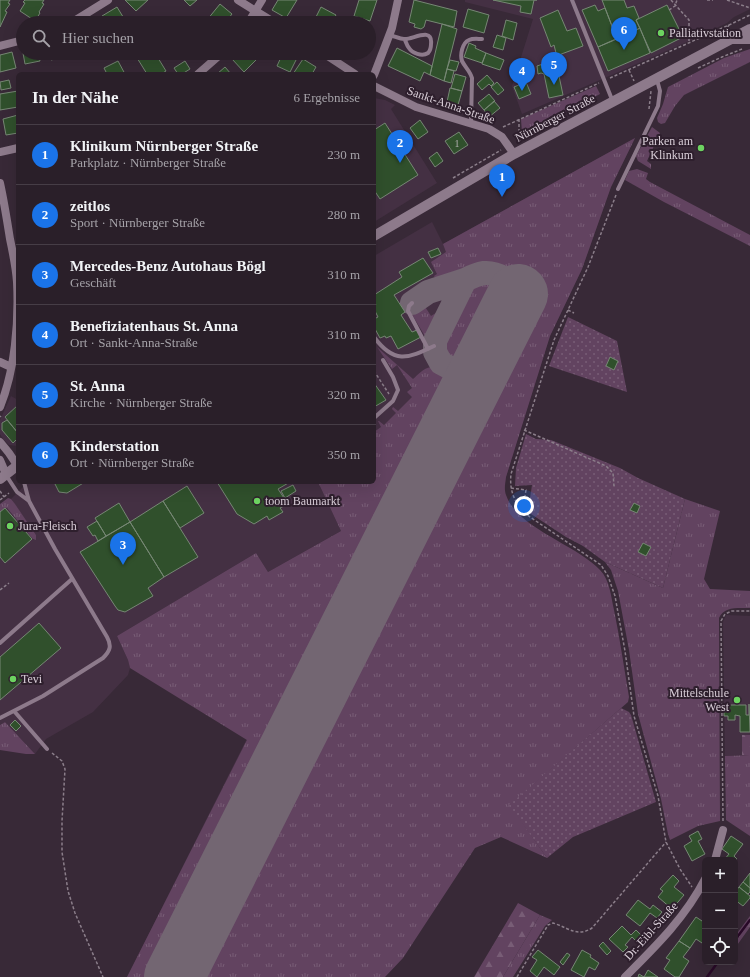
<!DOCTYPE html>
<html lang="de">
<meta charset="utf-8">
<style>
body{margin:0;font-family:Georgia,serif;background:#362c35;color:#f1f3f6}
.controls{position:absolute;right:12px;bottom:12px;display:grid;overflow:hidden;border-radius:6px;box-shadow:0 4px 16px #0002}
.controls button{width:36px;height:36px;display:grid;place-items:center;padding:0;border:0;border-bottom:1px solid #463d46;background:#2a1f29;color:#f1f3f6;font:20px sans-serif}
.you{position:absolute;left:524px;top:506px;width:14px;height:14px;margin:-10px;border:3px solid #fff;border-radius:50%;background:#1a73e8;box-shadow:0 0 0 6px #1a73e833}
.badge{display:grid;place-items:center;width:26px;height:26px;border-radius:50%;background:#1a73e8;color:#fff;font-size:13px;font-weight:700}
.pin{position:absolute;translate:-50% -33px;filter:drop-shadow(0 1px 2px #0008)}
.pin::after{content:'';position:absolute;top:21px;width:14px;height:12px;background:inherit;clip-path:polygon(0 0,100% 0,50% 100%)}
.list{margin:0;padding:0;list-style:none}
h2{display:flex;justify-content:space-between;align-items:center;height:52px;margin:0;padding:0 16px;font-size:17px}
h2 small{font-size:13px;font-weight:400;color:#a5a2a8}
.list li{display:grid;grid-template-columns:26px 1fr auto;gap:12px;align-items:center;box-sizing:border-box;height:60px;padding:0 16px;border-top:1px solid #463d46}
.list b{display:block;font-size:15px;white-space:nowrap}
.list p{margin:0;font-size:13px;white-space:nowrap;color:#a5a2a8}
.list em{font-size:13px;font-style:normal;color:#a5a2a8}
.icon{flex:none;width:22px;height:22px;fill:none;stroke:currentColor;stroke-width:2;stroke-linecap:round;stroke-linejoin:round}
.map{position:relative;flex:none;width:750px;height:977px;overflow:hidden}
.search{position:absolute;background:#2a1f29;box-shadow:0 4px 16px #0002;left:16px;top:16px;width:360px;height:44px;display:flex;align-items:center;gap:10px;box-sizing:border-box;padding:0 14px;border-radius:22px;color:#a5a2a8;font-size:15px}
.panel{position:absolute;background:#2a1f29;box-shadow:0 4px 16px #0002;left:16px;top:72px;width:360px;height:412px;border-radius:6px}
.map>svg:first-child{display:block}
</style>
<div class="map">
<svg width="750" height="977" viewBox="0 0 750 977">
<defs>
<pattern id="grass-tufts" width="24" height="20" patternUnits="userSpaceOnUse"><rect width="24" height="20" fill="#624360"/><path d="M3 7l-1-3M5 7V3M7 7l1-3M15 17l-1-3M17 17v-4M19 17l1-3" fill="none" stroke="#785d76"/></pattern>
<pattern id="forest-firs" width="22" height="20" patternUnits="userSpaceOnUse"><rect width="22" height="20" fill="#624360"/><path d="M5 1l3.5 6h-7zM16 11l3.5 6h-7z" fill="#785d76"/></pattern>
<pattern id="park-dots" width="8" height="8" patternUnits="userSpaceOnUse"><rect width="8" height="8" fill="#624360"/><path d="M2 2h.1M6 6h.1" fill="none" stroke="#785d76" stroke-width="1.8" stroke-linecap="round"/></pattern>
</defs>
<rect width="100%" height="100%" fill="#382937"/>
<!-- built -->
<path fill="#443043" d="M465 0H750V9L734 17 727 23 687 42 522 114 512 86 533 19 465 2Z
M374 98 385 100 395 105 391 109 437 183 374 222Z
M635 138 611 187 582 269 550 336 520 431 506 477 505 487 240 977H127L388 458 374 434V256L432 222 443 244Z
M11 396 18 400V446L9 445 3 439 0 434V420Z
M28 482H318L341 531 268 572 256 553 117 636 128 660 130 668 128 675 93 712 46 739 35 754 5 722 0 725V512L5 508H7L34 540 36 535 11 499Z
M726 615 750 616V735H742V755L725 756 723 622Z"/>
<!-- grass -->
<path fill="url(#grass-tufts)" d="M750 49V62L684 95 675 106 665 123 661 124 658 122 657 118 663 104 668 87 724 58Z
M596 86 600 94 528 132 522 133 521 119Z
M652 127 660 133 647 161 651 164V169L638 161 636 156Z
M635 138 611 187 582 269 550 336 506 477C505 484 504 489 506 495 517 528 577 545 600 570 610 580 611 597 614 610 620 639 624 668 629 697L628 702 510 805 547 858 501 837 475 848 403 958 385 977H182L529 288 501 274 488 269 439 285 434 276 437 274 431 262 446 252 443 244Z
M637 169 648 173 646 179 650 182 750 235V246L664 202 625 180 629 171Z
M488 276C499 278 511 283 509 295L476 361C473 365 470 370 465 370 455 371 440 357 440 347 439 337 462 287 471 281 476 278 482 277 488 276Z
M458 285 429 343 410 311 422 302 431 316 447 306 439 292Z
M377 347 413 379C418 375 423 368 431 367 439 367 454 372 459 379 463 384 461 389 459 394L166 977H127L247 740 130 668 128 660 117 636 256 553 268 572 341 531 318 482H374V432L381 427 378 421H379L384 425 396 413 392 409 393 407 398 411 412 397 407 392 412 388 397 365 392 369Z
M8 498 11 499 15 504 36 535V540L33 539 7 508H5L0 512V504Z
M685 499 720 511 704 579 710 589 750 591V608C738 608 724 606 719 618L720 821 698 826 670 840 668 834 661 799 638 714 629 650 618 591 611 570 605 562 663 588Z
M5 722 35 754H26L0 750V725Z
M750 755V836L726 820 725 756Z
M540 915 552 920 545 926 513 977H503Z
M750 916V927L735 948V936Z"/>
<!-- forest -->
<path fill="url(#forest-firs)" d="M742 735H750V755H742Z
M518 903 540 915 503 977H474Z"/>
<!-- park -->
<path fill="url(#park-dots)" d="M568 317 617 341 627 392 549 366Z
M526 434 536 439 551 440 620 468 638 478 685 499 663 588 605 562 583 546 566 537 528 512 532 485 515 486 516 468Z
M621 708 629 712 631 715 656 802 573 837 547 858 509 805Z"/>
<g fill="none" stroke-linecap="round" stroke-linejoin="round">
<!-- stream -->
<path stroke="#290a28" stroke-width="2.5" d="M735 940 750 920
M707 977 718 962"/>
<!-- taxiway -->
<path stroke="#736672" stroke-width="24" d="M412 303 428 292 465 280
M475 381 441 363 435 352V341L465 280C471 277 477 274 484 273 496 272 515 281 518 294"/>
<!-- runway -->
<path stroke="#736672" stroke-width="60" d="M174 977 518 294"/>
</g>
<!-- building -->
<path fill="#30502c" stroke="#768774" d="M0 0H10L8 3 10 4 5 11 7 12 0 27Z
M25 0H44L42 3 44 4 39 12 40 13 35 21 20 11 25 3 23 2Z
M125 0H148L136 11Z
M184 0H197L190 6Z
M278 0H297L286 18 272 10Z
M359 0H377L370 21 354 16Z
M414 0 457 11 454 27 426 20 424 27 421 29 414 27 415 24 409 22Z
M493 0H537H534L531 14 520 12 521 6Z
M602 0H624L627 8 634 6 639 18 636 20 640 28 633 32 631 28 615 34Z
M220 4 232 14 225 23H211L207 20Z
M595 5 598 11 605 8 617 39 598 47 582 10Z
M667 5 683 37 651 53 636 20Z
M117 7 125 20 121 23H106L102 16Z
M321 7 336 15 331 23H313Z
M468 9 489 15 484 33 463 27Z
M558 10 567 31 576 28 583 46 556 56 553 59 550 56 556 53 554 45 551 47 540 18Z
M171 17 177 23H164Z
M506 20 517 23 513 40 502 36Z
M442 24 457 29 444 81 430 75Z
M640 28 650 53 608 71 598 47Z
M497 35 506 38 503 50 493 47Z
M469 43 476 46 475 48 486 53 482 63 464 57Z
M397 48 432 66 430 75 424 72 420 81 388 66Z
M12 52 16 68 0 72V55Z
M23 53H38L40 61 25 64Z
M49 53H71V55L51 60Z
M134 53H155L166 71 161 74H147Z
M239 53H249L256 60 244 72 232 59Z
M249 53H261L256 60Z
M283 53H296L299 54 290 72 277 66Z
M486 53 504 60 500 70 482 64Z
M549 56 553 57 555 65 560 68 558 71 563 95 549 98 544 74 541 73 538 74 537 66 543 64 542 60 544 57Z
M303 59 316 67 312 74H293Z
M450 60 459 62 456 71 447 69Z
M118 61 125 74H107L104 68Z
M185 61 190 69 182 74H178L174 68Z
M225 67 231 74H217Z
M447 69 454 71 451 83 444 81Z
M455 74 466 77 462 91 451 88Z
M487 75 494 83 491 86 489 84 482 90 477 84Z
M9 80 11 88 1 90 0 82Z
M497 82 504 90 498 95 491 87Z
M526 82 531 94 519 99 514 87Z
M450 88 462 91 458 105 447 102Z
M18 91V107L0 110V94Z
M489 94 495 101 484 110 478 103Z
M494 101 500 108 489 117 484 110Z
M18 115V133L6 135 3 119Z
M420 120 428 132 418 139 410 128Z
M385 123 418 175 380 199 374 190V178L376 177 374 175V130Z
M459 132 468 145 454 154 445 141Z
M437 152 443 161 435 167 429 158Z
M438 248 441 254 431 258 428 252Z
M423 258 433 273 394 295 405 312 401 315 412 332 417 330 421 337 398 349 391 336 386 338 385 336 380 338 374 327V319L378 317 374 309V306L376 305 374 302V295L402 277 399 272Z
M610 357 618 361 614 370 606 366Z
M374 383 386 400 374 407Z
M18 405V433L5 417Z
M7 420 18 433V438L13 443 2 430V423Z
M54 482H85L67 493 59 492Z
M217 482H290L278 489 288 504 280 508 283 512 269 520 267 516 254 524 237 514Z
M293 485 296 491 285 498 281 491Z
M187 486 204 513 180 528 163 501Z
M163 501 198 557 164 577 130 522Z
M119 503 130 522 106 536 95 518Z
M634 503 640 506 637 513 630 510Z
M5 508 32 539 5 563 0 557V512Z
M97 521 106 536 98 541 95 535 93 536 87 527Z
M130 522 164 577 148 588 153 596 125 612 118 610 115 606 80 552Z
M643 543 651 547 646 556 638 552Z
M39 623 61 648 0 700V657Z
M749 704 750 732H740V716L735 715V720H728V716H724V705H746V715H749Z
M15 720 21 726 16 731 10 725Z
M698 831 702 839 698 841 705 854 692 861 684 846 692 841 689 836Z
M731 836 743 844 734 856 737 859 735 861 724 860 729 854 722 849Z
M750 873V888L743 882Z
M673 875 679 881 674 887 684 895 672 909 658 897 663 891 660 889Z
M743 882 750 888V892L748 894 739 887Z
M739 887 750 896V898L743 906 735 900V892Z
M638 900 650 909 653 905 662 912 657 918 650 913 640 926 626 915Z
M696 917 705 923V945L696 939 690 948 679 941Z
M622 926 631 935 636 930 645 939 640 945 632 937 625 945 628 947 623 952 609 939Z
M679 941 690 948 683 957 689 961 679 977H675L664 969 670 960 666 958Z
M603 942 611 951 607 955 599 946Z
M538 950 560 967 554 975 544 967 537 977 530 971 537 960 532 957Z
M582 950 591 955 590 957 599 963 595 970 589 967 584 977 571 970Z
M567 953 570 955 563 965 560 962Z
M648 970 658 977H638L639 974 644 977Z"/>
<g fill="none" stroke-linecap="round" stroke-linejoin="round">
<!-- path -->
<path stroke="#8b7e8a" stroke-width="1.5" stroke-dasharray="3 2" stroke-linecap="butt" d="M671 0 689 20V43
M707 0H713
M727 0 750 8
M669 10 675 6 677 0
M725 31 729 25
M698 68 722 57 742 49
M629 70 634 81
M610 78 729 25 750 15
M649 109 651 91
M519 119V132L524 140
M503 127 599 83
M453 178 501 150
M616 195 588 267 554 340 511 474C509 493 516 506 530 517L601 565 608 576 615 596 625 651 634 716 658 796 666 842 680 869 692 887
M568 310 574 313
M374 371 389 394
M0 416 1 417
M524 430 606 466 613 473 614 486
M511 488 526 490 525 496
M0 491 4 497
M0 500 9 493
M0 590 9 583
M52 753 62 761 65 769 62 821V852L68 891 75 913 103 977
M723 821 721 621 725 614 732 611H750
M517 977 548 925 553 923 556 924C570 929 578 937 592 928L666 842"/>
<!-- lane -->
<path stroke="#8d7a8b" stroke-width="4" d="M572 0 613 102
M389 35C394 36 400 39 404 39 412 40 433 26 431 44 431 47 430 51 428 53 422 57 412 53 409 48 407 46 406 42 405 40
M471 123 472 78C470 71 465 67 462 61 460 55 462 43 469 40 473 38 478 39 482 39
M618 189 658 106 660 91 657 80
M412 303 409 306 408 311 428 349
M374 337C394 364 407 359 434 346
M374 418 393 401 398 390 393 377 383 360
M6 475 17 492 29 501
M0 643 72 579
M14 711 47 749
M0 718 43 696 103 658C110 651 112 646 107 637L55 549 29 501 24 482"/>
<!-- street -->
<path stroke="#8d7a8b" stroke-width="8" d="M238 0 275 23
M71 23 108 0
M248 23 262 0
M0 46 23 40
M323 53 355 74
M198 74 222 53
M374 75 392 28 398 0
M374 86 416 107 489 129 502 137 514 154
M0 152 18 148
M0 183C4 201 7 220 10 239 13 253 16 268 17 282 19 322 15 370 0 407
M0 362 11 367
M0 442 9 453 17 465
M0 460 6 474
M715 860 723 830
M625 977C655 947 685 918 705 879"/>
<!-- secondary -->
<path stroke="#8d7a8b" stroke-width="10" d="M733 39H750
M374 236 514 154 750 29
M0 479 18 465"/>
</g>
<!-- markers -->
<g fill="#6dd361" stroke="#2e1f2d" stroke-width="1.5">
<circle cx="661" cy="33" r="4"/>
<circle cx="701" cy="148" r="4"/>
<circle cx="257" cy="501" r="4"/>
<circle cx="10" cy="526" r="4"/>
<circle cx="13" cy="679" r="4"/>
<circle cx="737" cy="700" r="4"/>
</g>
<g text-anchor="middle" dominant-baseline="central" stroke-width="4" stroke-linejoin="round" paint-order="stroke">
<!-- number labels -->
<g font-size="10" fill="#afaead">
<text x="457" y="143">1</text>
</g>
<!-- poi labels -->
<g font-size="12" fill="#d9ced8" stroke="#2e1f2d" text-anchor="start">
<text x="669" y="33">Palliativstation</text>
<text x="693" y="141" text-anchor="end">Parken am<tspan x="693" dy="14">Klinkum</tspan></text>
<text x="265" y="501">toom Baumarkt</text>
<text x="18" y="526">Jura-Fleisch</text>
<text x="21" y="679">Tevi</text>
<text x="729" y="693" text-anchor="end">Mittelschule<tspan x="729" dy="14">West</tspan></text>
</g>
<!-- street labels -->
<g font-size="12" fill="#d9ced8" stroke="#2e1f2d">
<text transform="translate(451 105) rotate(19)">Sankt-Anna-Straße</text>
<text transform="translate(555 118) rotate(-28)">Nürnberger Straße</text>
<text transform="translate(651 931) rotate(-48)">Dr.-Eibl-Straße</text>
</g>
</g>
</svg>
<div class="controls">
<button>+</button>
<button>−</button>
<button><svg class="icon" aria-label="locate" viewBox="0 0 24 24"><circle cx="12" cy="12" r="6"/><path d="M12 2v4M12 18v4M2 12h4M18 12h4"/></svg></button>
</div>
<div class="you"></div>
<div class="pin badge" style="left:502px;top:197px">1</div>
<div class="pin badge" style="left:400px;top:163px">2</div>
<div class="pin badge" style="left:123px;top:565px">3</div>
<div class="pin badge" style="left:522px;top:91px">4</div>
<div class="pin badge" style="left:554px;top:85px">5</div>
<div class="pin badge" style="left:624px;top:50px">6</div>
<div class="search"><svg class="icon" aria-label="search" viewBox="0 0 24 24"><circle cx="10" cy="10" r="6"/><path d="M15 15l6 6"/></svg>Hier suchen</div>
<section class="panel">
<h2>In der Nähe<small>6 Ergebnisse</small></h2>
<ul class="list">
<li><span class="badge">1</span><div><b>Klinikum Nürnberger Straße</b><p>Parkplatz · Nürnberger Straße</p></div><em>230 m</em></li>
<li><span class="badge">2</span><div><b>zeitlos</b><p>Sport · Nürnberger Straße</p></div><em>280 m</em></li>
<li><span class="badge">3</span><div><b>Mercedes-Benz Autohaus Bögl</b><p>Geschäft</p></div><em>310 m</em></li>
<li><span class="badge">4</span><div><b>Benefiziatenhaus St. Anna</b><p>Ort · Sankt-Anna-Straße</p></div><em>310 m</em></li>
<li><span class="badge">5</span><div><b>St. Anna</b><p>Kirche · Nürnberger Straße</p></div><em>320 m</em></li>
<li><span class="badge">6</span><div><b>Kinderstation</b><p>Ort · Nürnberger Straße</p></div><em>350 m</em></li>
</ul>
</section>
</div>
